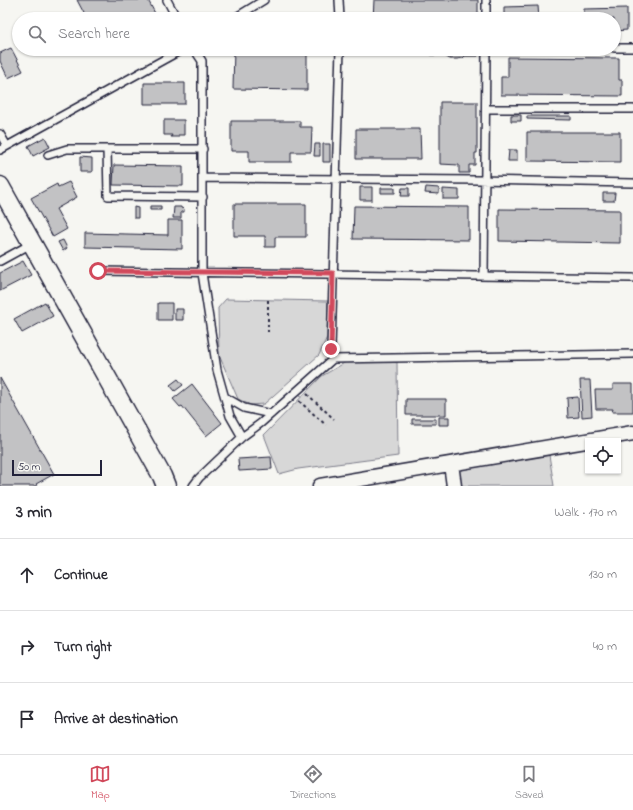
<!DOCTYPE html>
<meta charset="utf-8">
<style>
body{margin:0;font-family:"Indie Flower",sans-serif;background:#f2f2f3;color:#2b2b33}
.controls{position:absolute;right:12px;bottom:12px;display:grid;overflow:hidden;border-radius:0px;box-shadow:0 1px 3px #0004}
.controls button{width:36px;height:36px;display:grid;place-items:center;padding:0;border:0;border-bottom:1px solid #e1e1e2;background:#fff;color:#2b2b33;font:20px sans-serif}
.scale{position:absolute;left:12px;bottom:10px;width:90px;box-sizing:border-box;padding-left:4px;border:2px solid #22223b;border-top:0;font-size:11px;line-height:14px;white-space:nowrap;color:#22223b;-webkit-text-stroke:3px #f6f6f2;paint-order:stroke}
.stop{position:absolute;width:12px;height:12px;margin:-9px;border:3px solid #d1495b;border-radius:50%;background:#fff}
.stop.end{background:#d1495b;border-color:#fff;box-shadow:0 1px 4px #0008}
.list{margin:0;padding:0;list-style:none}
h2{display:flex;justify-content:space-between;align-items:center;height:52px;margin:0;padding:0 16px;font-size:17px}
h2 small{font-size:13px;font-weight:400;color:#7c7c81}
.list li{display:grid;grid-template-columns:26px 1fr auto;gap:12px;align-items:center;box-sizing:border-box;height:72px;padding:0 16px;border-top:1px solid #e1e1e2}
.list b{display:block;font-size:15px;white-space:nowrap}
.list em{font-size:13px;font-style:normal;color:#7c7c81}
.icon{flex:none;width:22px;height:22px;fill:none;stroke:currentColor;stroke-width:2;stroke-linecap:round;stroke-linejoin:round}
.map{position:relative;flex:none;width:633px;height:486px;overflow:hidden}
.search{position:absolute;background:#fff;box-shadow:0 1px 3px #0004;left:12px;right:12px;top:12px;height:44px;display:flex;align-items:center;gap:10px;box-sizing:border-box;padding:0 14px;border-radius:22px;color:#7c7c81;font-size:15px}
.sheet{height:268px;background:#fff}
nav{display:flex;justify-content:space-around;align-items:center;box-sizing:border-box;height:56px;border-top:1px solid #e1e1e2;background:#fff;font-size:11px;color:#7c7c81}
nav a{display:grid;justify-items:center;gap:2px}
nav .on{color:#d1495b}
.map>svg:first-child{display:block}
</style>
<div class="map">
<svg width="633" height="486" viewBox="0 0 633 486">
<rect width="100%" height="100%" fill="#f6f6f2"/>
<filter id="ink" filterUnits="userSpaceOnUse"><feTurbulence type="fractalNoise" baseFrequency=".025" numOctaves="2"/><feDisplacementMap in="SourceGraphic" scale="8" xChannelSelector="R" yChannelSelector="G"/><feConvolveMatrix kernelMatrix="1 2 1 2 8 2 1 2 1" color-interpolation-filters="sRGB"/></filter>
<g filter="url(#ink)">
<!-- green -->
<path fill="#d7d7d7" stroke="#7c7c89" d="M226 299 328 301 327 337 319 355 264 404 250 405 238 399 219 355 218 308Z
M346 362H397L398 456 298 469 279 474 264 435 322 376Z
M549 455 554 486H459L457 469Z"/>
<!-- building -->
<path fill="#c2c2c4" stroke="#22223b" d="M77 0H148L158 19H87Z
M374 0H478V19H373Z
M538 6 539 19H504V7Z
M627 8V30L614 31V19H584V9Z
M11 48 23 71 8 78 0 61V53Z
M234 49H307V90L233 89Z
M429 49H478V56H465L463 58 457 59H450L443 55H430Z
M508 57 619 58V80H622V96L501 95V77H508Z
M144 83H185V104H144Z
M440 102H477V153H475V165H469V173H459V165L440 164Z
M511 115H521V121H511Z
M527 116H571V120L527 119Z
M164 120H184V135H178V137H171L172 135H164Z
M231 121H300V127H312L311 152H291V162H249V151H231Z
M356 129H420L421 159H356Z
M527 132H620V162L527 161Z
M45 137 50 147 33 156 28 146Z
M315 144H320V156H314Z
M323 144H330V162H323Z
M509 150H517V161H508Z
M80 157 92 158V172H80Z
M114 165 183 166V186L113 185Z
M69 182 77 197 56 209 67 229 53 237 31 198 57 184 58 187Z
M360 187H372V200H360Z
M426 187 439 188V194L425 193Z
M381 188H395V193H381Z
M402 188H409V196H401Z
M443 189 459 190V199H443Z
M603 193H615L614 201H603Z
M234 204H306V237H275V247H265V236H234Z
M150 206H161V210H150Z
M354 206 469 207V240L353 239Z
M134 207 138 208V218H134Z
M174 207H181V208L184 209V212H181V218H173Z
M499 209 620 210V243L499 241Z
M168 220H182V249L85 247V233L168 235Z
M63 240 67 248 63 251 58 242Z
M23 261 31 275 0 291V273Z
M45 302 53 316 22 333 14 319Z
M158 303H172V320H158Z
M175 309H183V320H175Z
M0 378 54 474 36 484 38 486H0Z
M178 379 183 385 175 391 170 385Z
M580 380H590L592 416 582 417Z
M192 384 222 423 206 436 182 406 180 407 173 399Z
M613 384H633V412H612L613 409H596L595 390H613Z
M578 397 579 417 568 418 567 398Z
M406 399H446V415H406Z
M439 417H449V425H439Z
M412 419H436V424H412Z
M271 457 272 469 239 471 238 459Z"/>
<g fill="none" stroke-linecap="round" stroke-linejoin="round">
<defs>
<path id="service" d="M167 0 177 19
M339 0 340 19
M486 0V19
M233 19 264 0
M614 48H633
M194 49 202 61V273L217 370 230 416 242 437
M486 109H633
M0 134 7 146
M107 149 108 196 203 197
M0 150 183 49
M48 155 67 149H203
M203 178 478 180 633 183
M0 261 31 244
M98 271 633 278
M484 276 486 49
M333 359 331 349 340 49
M225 397 244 408 271 414
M193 486 199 478 242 437 261 423 333 359 633 354"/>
<path id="minor" d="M451 464 454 486
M320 486 633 433"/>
<path id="tertiary" d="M0 186 162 476 166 486"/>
</defs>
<!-- service casing -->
<use href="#service" stroke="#22223b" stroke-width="10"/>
<!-- minor casing -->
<use href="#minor" stroke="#22223b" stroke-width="17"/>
<!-- tertiary casing -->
<use href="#tertiary" stroke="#22223b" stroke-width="21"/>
<!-- path -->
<path stroke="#22223b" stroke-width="2" stroke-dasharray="3 3" stroke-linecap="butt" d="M268 300V332
M307 394 334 419
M299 401 326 425"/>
<!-- service -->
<use href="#service" stroke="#f6f6f2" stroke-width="7"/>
<!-- minor -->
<use href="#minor" stroke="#f6f6f2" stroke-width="14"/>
<!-- tertiary -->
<use href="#tertiary" stroke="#f6f6f2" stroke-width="18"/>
</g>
</g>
<g fill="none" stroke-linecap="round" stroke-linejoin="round" filter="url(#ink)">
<!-- route -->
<path stroke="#d1495b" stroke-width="5" d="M98 271 333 273 331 349"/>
</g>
</svg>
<div class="controls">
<button><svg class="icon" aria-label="locate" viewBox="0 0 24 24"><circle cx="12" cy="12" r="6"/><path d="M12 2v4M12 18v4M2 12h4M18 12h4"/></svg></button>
</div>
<div class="scale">50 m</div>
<div class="stop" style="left:98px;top:271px"></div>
<div class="stop end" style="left:331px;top:349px"></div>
<div class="search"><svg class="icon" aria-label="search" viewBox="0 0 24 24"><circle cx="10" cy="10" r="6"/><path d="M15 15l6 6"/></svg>Search here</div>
</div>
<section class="sheet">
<h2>3 min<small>Walk · 170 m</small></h2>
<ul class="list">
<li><svg class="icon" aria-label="ahead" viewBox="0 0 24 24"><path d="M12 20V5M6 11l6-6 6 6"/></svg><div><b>Continue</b></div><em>130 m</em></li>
<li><svg class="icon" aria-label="right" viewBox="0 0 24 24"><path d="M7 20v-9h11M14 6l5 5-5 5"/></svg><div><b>Turn right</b></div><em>40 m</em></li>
<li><svg class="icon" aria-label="arrive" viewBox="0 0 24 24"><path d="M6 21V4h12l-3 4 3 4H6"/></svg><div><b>Arrive at destination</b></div></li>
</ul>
</section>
<nav>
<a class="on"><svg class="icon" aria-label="map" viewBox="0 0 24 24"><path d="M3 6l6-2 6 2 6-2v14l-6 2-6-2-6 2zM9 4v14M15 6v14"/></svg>Map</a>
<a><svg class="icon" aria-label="directions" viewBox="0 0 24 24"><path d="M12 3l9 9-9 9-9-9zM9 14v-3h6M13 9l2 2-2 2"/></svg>Directions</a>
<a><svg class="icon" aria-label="saved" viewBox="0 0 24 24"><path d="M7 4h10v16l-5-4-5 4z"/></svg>Saved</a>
</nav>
